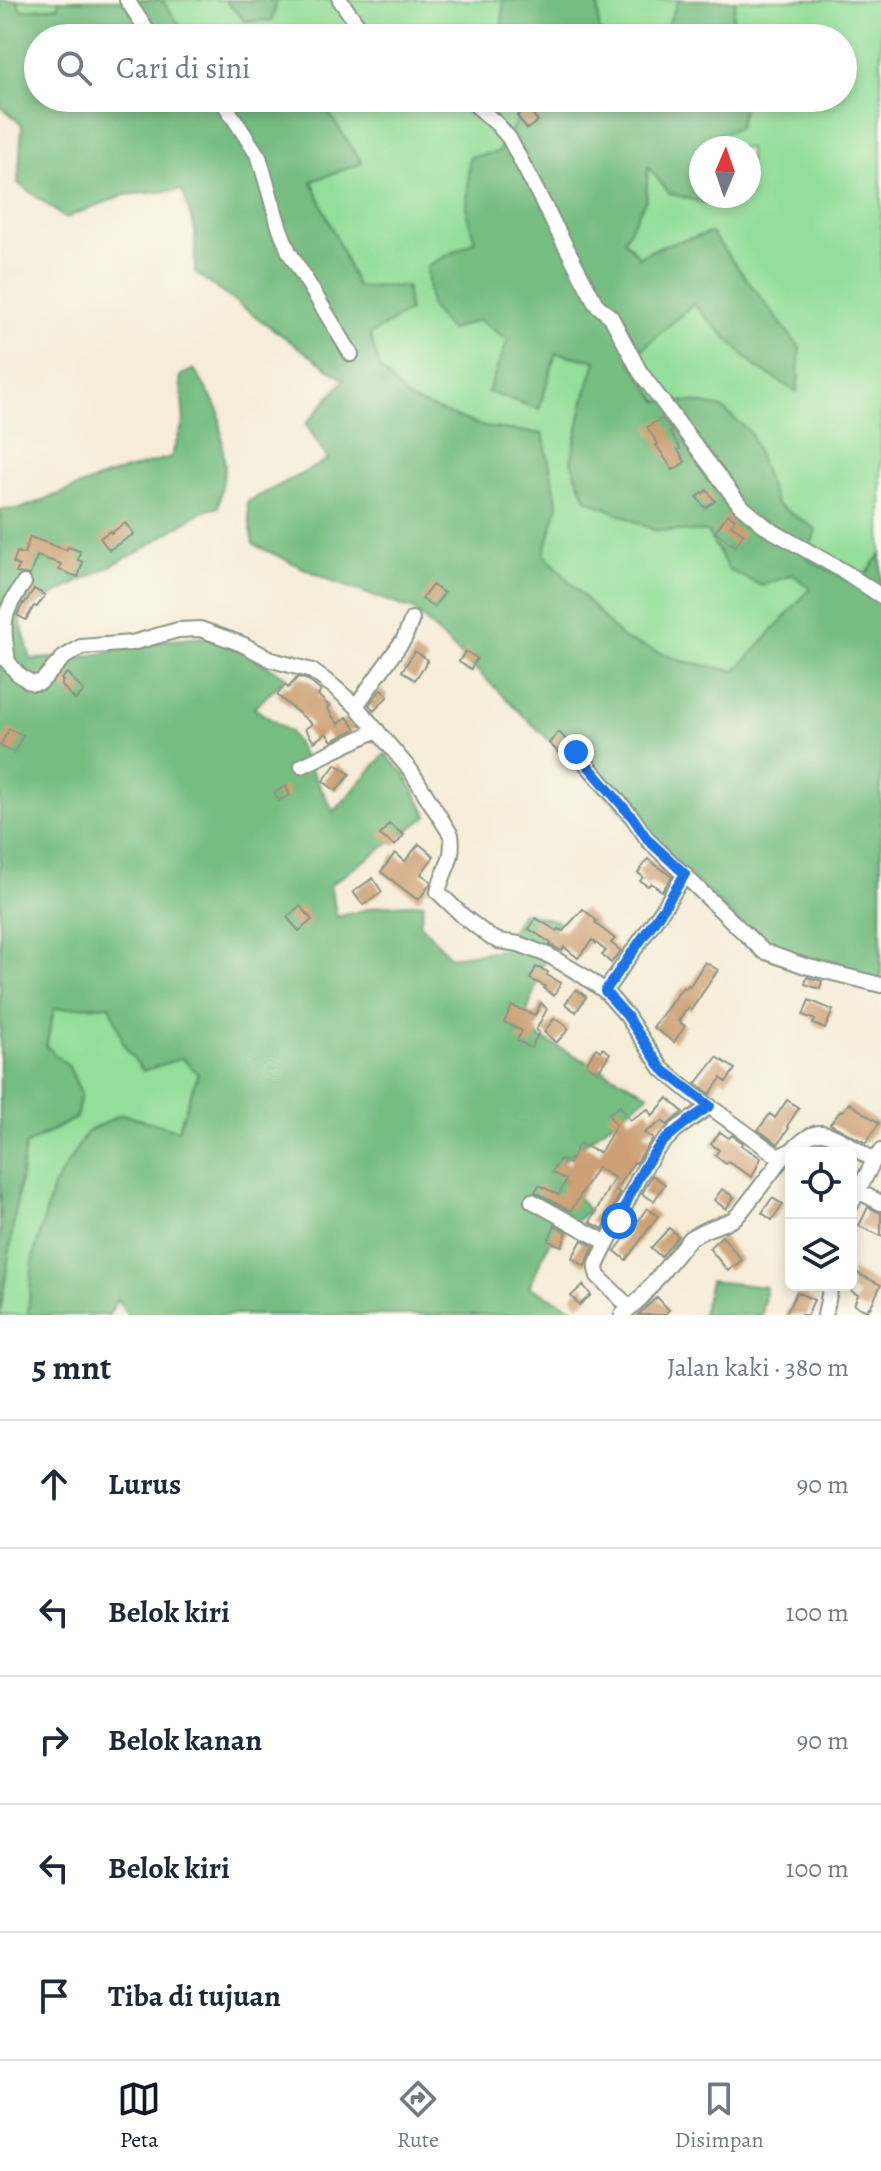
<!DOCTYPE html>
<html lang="id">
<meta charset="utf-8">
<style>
body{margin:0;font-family:Alegreya,serif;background:#f6f6f7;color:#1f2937}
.controls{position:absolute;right:24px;bottom:24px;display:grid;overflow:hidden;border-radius:12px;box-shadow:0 4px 12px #0003}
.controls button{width:72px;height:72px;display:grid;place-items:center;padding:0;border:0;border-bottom:2px solid #e0e1e3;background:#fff;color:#1f2937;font:40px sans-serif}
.compass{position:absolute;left:689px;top:136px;width:72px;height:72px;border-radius:50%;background:#fff;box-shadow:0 4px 12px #0003;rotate:2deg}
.stop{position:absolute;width:24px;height:24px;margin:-18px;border:6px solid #1a73e8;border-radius:50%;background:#fff}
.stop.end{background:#1a73e8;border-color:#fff;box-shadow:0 2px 8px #0008}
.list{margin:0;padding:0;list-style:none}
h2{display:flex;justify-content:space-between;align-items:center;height:104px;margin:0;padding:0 32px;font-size:34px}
h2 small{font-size:26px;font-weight:400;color:#747a83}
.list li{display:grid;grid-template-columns:52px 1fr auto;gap:24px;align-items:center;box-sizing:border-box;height:128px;padding:0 32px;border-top:2px solid #e0e1e3}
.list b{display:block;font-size:30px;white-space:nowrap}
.list em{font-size:26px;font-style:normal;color:#747a83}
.icon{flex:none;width:44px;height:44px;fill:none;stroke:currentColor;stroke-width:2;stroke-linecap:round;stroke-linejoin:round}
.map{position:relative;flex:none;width:881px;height:1315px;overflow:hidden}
.search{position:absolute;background:#fff;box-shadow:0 4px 12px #0003;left:24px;right:24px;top:24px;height:88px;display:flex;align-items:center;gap:20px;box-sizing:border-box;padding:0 28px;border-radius:44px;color:#747a83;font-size:30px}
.sheet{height:744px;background:#fff}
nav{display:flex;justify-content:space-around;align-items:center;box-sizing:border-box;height:112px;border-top:2px solid #e0e1e3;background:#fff;font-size:22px;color:#747a83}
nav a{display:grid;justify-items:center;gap:4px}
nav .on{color:#111827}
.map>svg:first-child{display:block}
</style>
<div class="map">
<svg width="881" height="1315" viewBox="0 0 881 1315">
<rect width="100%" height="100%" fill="#fbf7ec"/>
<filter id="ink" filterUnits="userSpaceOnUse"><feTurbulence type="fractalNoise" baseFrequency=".0125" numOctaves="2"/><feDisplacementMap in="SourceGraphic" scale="16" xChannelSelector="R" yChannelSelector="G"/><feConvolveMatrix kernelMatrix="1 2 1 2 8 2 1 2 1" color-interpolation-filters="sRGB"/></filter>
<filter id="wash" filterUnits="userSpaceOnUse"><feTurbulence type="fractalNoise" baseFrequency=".006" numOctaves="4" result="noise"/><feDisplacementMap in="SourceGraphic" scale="32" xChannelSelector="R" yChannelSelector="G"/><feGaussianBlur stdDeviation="1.8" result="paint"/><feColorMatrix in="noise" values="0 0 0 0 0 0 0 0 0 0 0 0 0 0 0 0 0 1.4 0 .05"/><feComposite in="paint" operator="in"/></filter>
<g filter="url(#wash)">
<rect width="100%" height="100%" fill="#f6ecd7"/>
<!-- green -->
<path fill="#93de9a" stroke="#598e67" stroke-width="2" d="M17 0H59L58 7 21 10Z
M162 0H225L245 21 272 20 277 0H503L502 38H189Z
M598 0H679L662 38H616L599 31Z
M736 0H881V554L857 586 806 558 816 529 776 504 750 432 658 401 629 360 693 304 756 367 797 391 799 376 664 245 639 257 624 240 646 199 647 166 707 203 712 196H749V148H717L711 136 738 128 746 98H843V38H729Z
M319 98H530L498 152 467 214 475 241 427 266 479 320 509 340 539 409 556 353 597 361 584 400 571 462 654 530 707 532 729 570 762 586 793 574 811 589 736 671 682 661 623 639 543 554 558 506 543 434 484 427 407 399 380 369 370 335 409 311 406 286 357 287 312 181 362 163Z
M110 1004 125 1047 182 1058 198 1073 178 1130 122 1114 87 1132 53 1187 33 1259 28 1315H0L25 1146 76 1118 81 1093 69 1067 46 1047 54 1009Z"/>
<!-- forest -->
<path fill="#76bd82" stroke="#4a7d5b" stroke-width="2" d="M0 0H17L21 10 58 7 59 0H162L189 38H38V98H319L362 163 312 181 357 287 406 286 409 311 370 335 380 369 408 399 484 427 543 434 558 506 544 554 623 639 682 661 736 671 810 589 793 574 762 586 729 570 707 532 654 530 586 499 571 462 584 400 596 361 556 353 539 409 488 392 508 340 479 320 450 330 430 307 427 266 475 241 467 214 469 157 498 152 530 98H746L738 128 711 136 717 148H701V196H712L707 204 669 193 648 167 646 199 624 240 639 257 664 245 711 233 800 348 797 392 756 367 693 304 630 360 658 401 694 402 722 408 750 432 776 504 816 529 807 558 857 586 881 554V986L826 961 773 956 414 610 333 582 253 544 247 502 328 460 306 424 344 380 195 273V230L182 190 124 195 65 218 18 183 22 125 0 106Z
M225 0H277L272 20 245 21Z
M503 0H598L599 31 616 38H502Z
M679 0H736L729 38H662Z
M194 369 219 410 225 469 218 507 201 512 142 550 18 613 31 659 83 657 163 641 203 637 241 651 287 677 254 708 290 732 334 812 385 754 404 773 428 816 330 885 337 917 379 906 424 903 420 923 450 957 502 950 522 912 557 921 522 1028 649 1094 555 1167 589 1211 550 1241 529 1287 586 1315H127L117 1299 109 1315H28L33 1259 53 1187 87 1132 122 1114 178 1130 198 1074 182 1058 143 1071 125 1047 110 1005 54 1009 46 1046 69 1067 81 1093 76 1118 44 1134 25 1146 0 1315V510L20 509 109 475 171 457 184 421 180 376Z
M710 1281 766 1287 762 1315H702Z"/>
<g id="blocks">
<!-- building -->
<path fill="#cda074" d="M528 108 538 121 527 129 517 116Z
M662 418 672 432 670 433 680 448 678 450 685 462 673 470 656 445 658 444 647 427Z
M707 490 715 501 705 508 697 497Z
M728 514 735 519 731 525 744 534 735 546 715 532Z
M125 523 134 534 109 550 100 538 110 531 111 533Z
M30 537 66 550 68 547 80 551 78 560 83 562 78 577 59 570 61 564 37 556 30 575 16 573 19 566 13 563 17 552 24 554Z
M432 585 444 593 434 607 422 599Z
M34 589 45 595 37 607 34 606 26 620 17 615 23 603 24 604Z
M415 651 428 660 415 680 402 671Z
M465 651 477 658 471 669 459 662Z
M67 673 84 691 75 700 61 685 63 681 61 679Z
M298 677 308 680 321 691 318 695 329 706 327 708 338 724 347 717 356 729 332 741 326 733 314 742 305 729 312 724 277 695 285 685 288 688Z
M381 689 388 696 374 711 369 705Z
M9 729 23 735 14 753 0 746Z
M559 732 570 744 562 756 549 743Z
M336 764 350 774 336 791 323 781Z
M286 786 290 795 279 801 274 793Z
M389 824 404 835 395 846 380 835Z
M419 844 434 856 421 874 431 881 429 886 418 900 381 872 395 853 405 861Z
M648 859 672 877 662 891 651 883 648 886 640 881 643 877 638 873Z
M373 878 382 892 363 905 353 892Z
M300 906 312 920 299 931 287 917Z
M583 909 597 921 595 923 615 939 611 943 621 951 611 963 602 955 606 951 592 940 578 958 564 947 562 951 550 945 551 943 529 929 536 918 557 931 559 929 563 931Z
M705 962 718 970 691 1010 688 1008 678 1021 685 1026 674 1042 653 1027 683 987 686 988 688 985 690 986Z
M536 967 548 972 547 975 561 983 554 996 544 988 545 986 530 979Z
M807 977 822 981 820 989 805 984Z
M576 989 586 997 576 1012 565 1004Z
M809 1000 833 1010 825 1029 813 1024 815 1020 803 1015Z
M541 1003 547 1009 536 1030 539 1032 531 1048 517 1040 522 1031 504 1022 512 1006 535 1015Z
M554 1019 562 1022 569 1029 556 1043 544 1032Z
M596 1048 601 1051 602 1048 610 1053 598 1072 586 1064Z
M717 1057 735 1069 726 1082 721 1078 710 1094 696 1084Z
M668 1098 683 1112 667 1125 663 1121 644 1133 653 1138 636 1163 634 1162 616 1190 620 1193 603 1229 590 1222 614 1178 597 1167 571 1211 535 1192 539 1185 559 1195 566 1180 552 1172 560 1159 569 1164 579 1143 600 1153 616 1125 608 1114 620 1106 630 1120 648 1109 652 1116Z
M787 1100 799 1108 787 1126 789 1128 778 1144 758 1130 770 1114 775 1118Z
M849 1103 879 1123 866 1143 830 1124 841 1110 843 1111Z
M720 1132 729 1138 732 1135 743 1143 741 1145 761 1158 752 1177 728 1162 726 1164 715 1155 719 1150 711 1144Z
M816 1144 823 1150 828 1145 844 1153H804Z
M652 1175 665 1184 654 1201 642 1194Z
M722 1189 734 1197 726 1209 714 1200Z
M772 1198 783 1204 772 1220 762 1213Z
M868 1207 881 1213V1236L859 1226Z
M647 1208 658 1216 626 1260 615 1251 630 1231 627 1229 634 1219 638 1221Z
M555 1225 567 1232 562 1246 548 1241Z
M669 1228 678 1236 661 1257 651 1248Z
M722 1236 742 1260 728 1271 709 1248Z
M582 1240 594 1247 585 1266 572 1258Z
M851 1270 881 1285 870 1308 869 1307 867 1311 854 1305 858 1295 851 1291Z
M583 1285 591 1295 579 1305 571 1296Z
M797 1292 814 1300 807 1315H785Z
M657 1297 669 1310 664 1315H638Z"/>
</g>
</g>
<g filter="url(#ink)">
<use href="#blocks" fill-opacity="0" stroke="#8a9486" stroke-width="2"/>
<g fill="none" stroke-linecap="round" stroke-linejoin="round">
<defs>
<path id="minor" d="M127 0 152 38
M340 0 367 38
M217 98 225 105 259 157 279 226 289 252 351 354
M468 98 497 124 509 138 596 304 611 317 640 372 740 505 769 529 845 572 881 596
M0 652 17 673 28 681 34 683 41 682 63 658 81 647 132 643 178 630 200 629 242 644 272 660 312 671 333 686 356 706 411 771 451 835C455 860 443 870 438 892L463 916 490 937 499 941 519 944 550 956 582 975 605 991 627 1016 662 1069 690 1092 776 1155C795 1156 803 1132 822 1133 836 1134 861 1153 874 1160L881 1151
M8 662C3 623 0 616 24 583
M356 706 404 639 412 619
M576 752 633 818 648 840 763 951 805 966 881 985
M302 766 377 730
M605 991 665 906 685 874
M858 1191 881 1203
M532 1201 607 1243
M851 1205 874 1160
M630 1308 598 1276 596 1269 597 1264 639 1177 656 1150 677 1129 710 1106
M622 1315 641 1298 690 1238 705 1230 732 1220 740 1213 785 1155
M825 1315 831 1285"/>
</defs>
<!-- minor casing -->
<use href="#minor" stroke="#8a9486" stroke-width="18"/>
<!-- minor -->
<use href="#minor" stroke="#fff" stroke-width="14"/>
</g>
</g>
<g fill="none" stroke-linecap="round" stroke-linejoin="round" filter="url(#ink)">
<!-- route -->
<path stroke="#1a73e8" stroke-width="10" d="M576 752 633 818 648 840 685 874 665 906 605 991 627 1016 662 1069 710 1106C694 1117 677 1128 663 1142 643 1163 630 1194 619 1221"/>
</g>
</svg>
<div class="controls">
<button><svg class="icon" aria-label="locate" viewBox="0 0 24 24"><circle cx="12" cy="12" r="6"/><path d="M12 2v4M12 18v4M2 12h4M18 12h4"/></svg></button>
<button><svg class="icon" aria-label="layers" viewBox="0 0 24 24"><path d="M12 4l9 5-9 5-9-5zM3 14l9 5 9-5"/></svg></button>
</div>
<svg class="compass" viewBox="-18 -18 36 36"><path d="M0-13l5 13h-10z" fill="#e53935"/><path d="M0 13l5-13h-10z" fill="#747a83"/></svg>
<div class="stop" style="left:619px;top:1221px"></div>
<div class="stop end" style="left:576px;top:752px"></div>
<div class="search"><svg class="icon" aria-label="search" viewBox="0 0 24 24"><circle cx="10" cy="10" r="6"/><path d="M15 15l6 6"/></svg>Cari di sini</div>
</div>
<section class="sheet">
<h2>5 mnt<small>Jalan kaki · 380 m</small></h2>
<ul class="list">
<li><svg class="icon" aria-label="ahead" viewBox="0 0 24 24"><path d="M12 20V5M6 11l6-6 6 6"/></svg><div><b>Lurus</b></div><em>90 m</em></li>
<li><svg class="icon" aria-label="left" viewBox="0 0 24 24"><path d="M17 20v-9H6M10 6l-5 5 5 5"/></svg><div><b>Belok kiri</b></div><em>100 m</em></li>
<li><svg class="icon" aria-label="right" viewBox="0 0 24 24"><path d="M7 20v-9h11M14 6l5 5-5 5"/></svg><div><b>Belok kanan</b></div><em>90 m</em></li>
<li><svg class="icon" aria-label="left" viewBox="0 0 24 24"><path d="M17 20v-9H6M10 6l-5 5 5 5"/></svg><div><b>Belok kiri</b></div><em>100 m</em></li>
<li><svg class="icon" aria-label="arrive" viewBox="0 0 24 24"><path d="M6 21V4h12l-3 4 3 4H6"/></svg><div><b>Tiba di tujuan</b></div></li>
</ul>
</section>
<nav>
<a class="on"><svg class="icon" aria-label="map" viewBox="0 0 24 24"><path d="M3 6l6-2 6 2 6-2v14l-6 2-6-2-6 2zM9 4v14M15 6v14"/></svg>Peta</a>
<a><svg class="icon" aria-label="directions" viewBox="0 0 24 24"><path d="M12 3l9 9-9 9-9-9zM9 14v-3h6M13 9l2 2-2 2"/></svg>Rute</a>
<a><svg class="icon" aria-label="saved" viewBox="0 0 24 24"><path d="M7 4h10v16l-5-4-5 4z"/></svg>Disimpan</a>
</nav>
